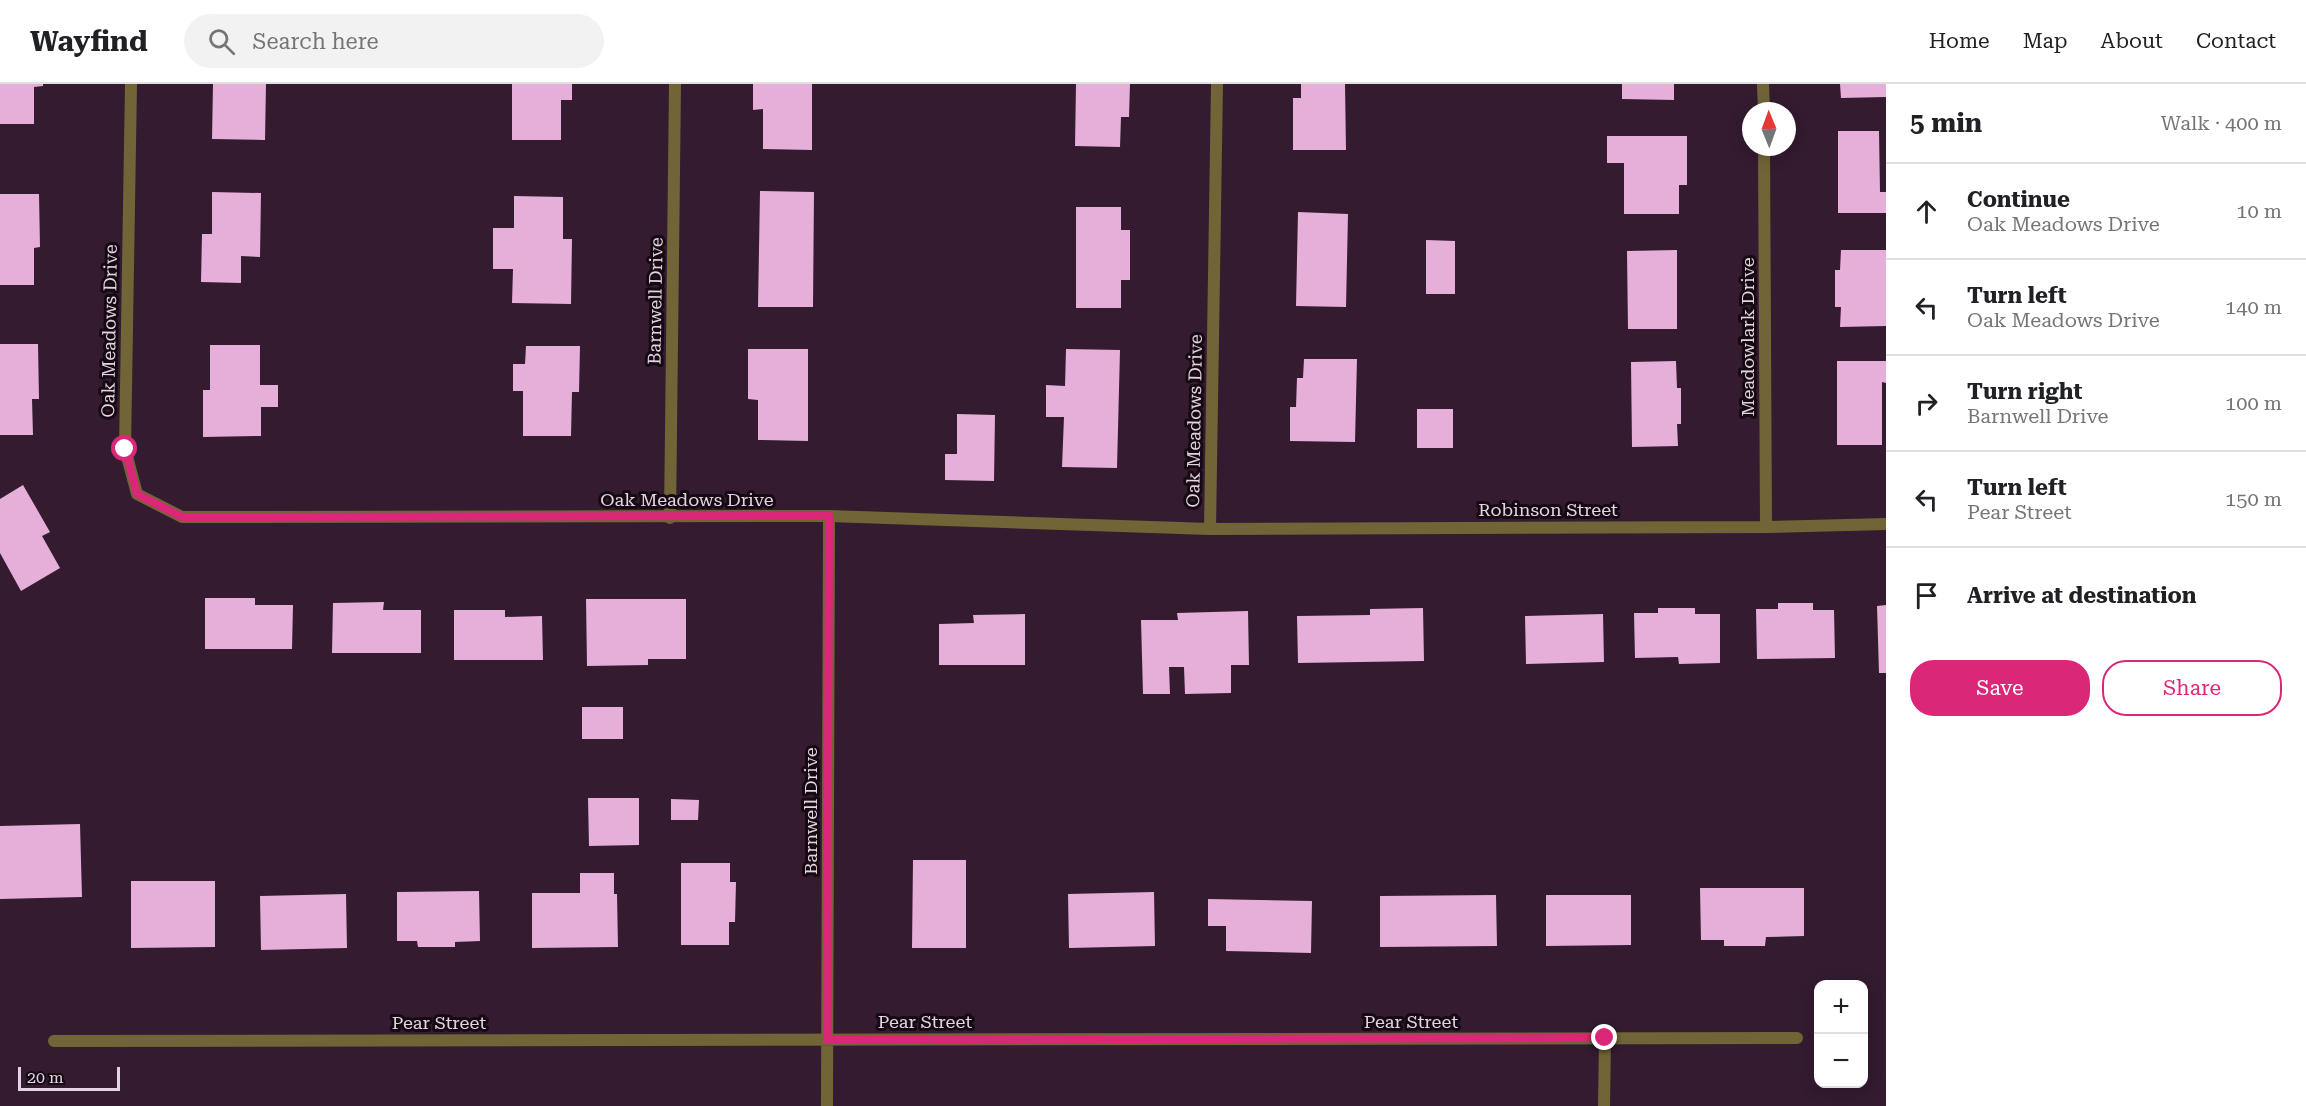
<!DOCTYPE html>
<meta charset="utf-8">
<style>
body{margin:0;font-family:"Roboto Serif",serif;background:#f2f2f2;color:#202124}
.controls{position:absolute;right:18px;bottom:18px;display:grid;overflow:hidden;border-radius:12px;box-shadow:0 3px 15px #0003}
.controls button{width:54px;height:54px;display:grid;place-items:center;padding:0;border:0;border-bottom:2px solid #e0e0e0;background:#fff;color:#202124;font:30px sans-serif}
.compass{position:absolute;left:1742px;top:18px;width:54px;height:54px;border-radius:50%;background:#fff;box-shadow:0 3px 15px #0003;rotate:359deg}
.scale{position:absolute;left:18px;bottom:15px;width:102px;box-sizing:border-box;padding-left:6px;border:3px solid #e4d3e0;border-top:0;font-size:16px;line-height:21px;white-space:nowrap;color:#e4d3e0;-webkit-text-stroke:4px #150a13;paint-order:stroke}
.stop{position:absolute;width:18px;height:18px;margin:-14px;border:4px solid #db2777;border-radius:50%;background:#fff}
.stop.end{background:#db2777;border-color:#fff;box-shadow:0 2px 6px #0008}
.list{margin:0;padding:0;list-style:none}
h2{display:flex;justify-content:space-between;align-items:center;height:78px;margin:0;padding:0 24px;font-size:26px}
h2 small{font-size:20px;font-weight:400;color:#757577}
.list li{display:grid;grid-template-columns:39px 1fr auto;gap:18px;align-items:center;box-sizing:border-box;height:96px;padding:0 24px;border-top:2px solid #e0e0e0}
.list b{display:block;font-size:22px;white-space:nowrap}
.list p{margin:0;font-size:20px;white-space:nowrap;color:#757577}
.list em{font-size:20px;font-style:normal;color:#757577}
.actions{display:flex;gap:12px;padding:18px 24px}
.actions a{flex:1;padding:14px 0;border:2px solid #db2777;border-radius:24px;text-align:center;font-size:21px;color:#db2777}
.actions .main{background:#db2777;color:#fff}
.icon{flex:none;width:33px;height:33px;fill:none;stroke:currentColor;stroke-width:2;stroke-linecap:round;stroke-linejoin:round}
.map{position:relative;flex:none;width:1886px;height:1022px;overflow:hidden}
header{display:flex;align-items:center;gap:36px;box-sizing:border-box;height:84px;padding:0 30px;background:#fff;border-bottom:2px solid #e0e0e0}
header strong{font-size:28px}
nav{display:flex;gap:33px;margin-inline-start:auto;font-size:21px}
.search{width:420px;height:54px;background:#f2f2f2;display:flex;align-items:center;gap:15px;box-sizing:border-box;padding:0 21px;border-radius:33px;color:#757577;font-size:22px}
main{display:flex}
aside{flex:1;background:#fff}
.map>svg:first-child{display:block}
</style>
<header>
<strong>Wayfind</strong>
<div class="search"><svg class="icon" aria-label="search" viewBox="0 0 24 24"><circle cx="10" cy="10" r="6"/><path d="M15 15l6 6"/></svg>Search here</div>
<nav><a>Home</a><a>Map</a><a>About</a><a>Contact</a></nav>
</header>
<main>
<div class="map">
<svg width="1886" height="1022" viewBox="0 0 1886 1022">
<rect width="100%" height="100%" fill="#341b30"/>
<!-- building -->
<path fill="#e5afd9" d="M0 0H43V2L34 3V40H0Z
M213 0H266L265 56 212 55Z
M512 0H572V16H561V56H512Z
M753 0H812V66L763 65V25L753 26Z
M1076 0H1130L1129 33H1121L1120 63 1075 62Z
M1301 0H1345L1346 66H1293V14H1301Z
M1622 0H1674V16L1622 15Z
M1840 0H1886V13L1841 14Z
M1838 47H1879L1880 108H1886V129H1838Z
M1607 52H1687V101H1679V130H1624V79H1607Z
M760 107 814 108 813 223H758Z
M212 108 261 109 260 173 241 172V199L201 198 202 150H212Z
M0 110H39L40 163 34 164V201H0Z
M514 112 563 113V155H572L571 220 512 219 513 185H493V144H514Z
M1076 123H1121V146H1130V196H1121V224H1076Z
M1298 128 1348 130 1346 223 1296 222Z
M1426 156 1455 157V210H1426Z
M1677 166V245H1628L1627 167Z
M1841 166H1886V242L1840 243 1841 223H1835V186H1840Z
M0 260H38L39 315H32L33 351H0Z
M210 261H260V301H278V323H261V352L203 353V306H210Z
M526 262H580L579 308H572L571 352H523V307H513V280H525Z
M748 265H808V357L758 356V316L748 315Z
M1066 265 1120 266 1117 384 1062 383 1064 333H1046V301L1065 302Z
M1304 275H1357L1355 358 1290 357V323H1296L1297 294H1303Z
M1676 277 1677 304H1681V340H1677L1678 362 1632 363 1631 278Z
M1837 277H1886V299L1882 298V361H1837Z
M1417 325H1453V364H1417Z
M957 330 995 331 994 397 945 396V370H957Z
M23 401 50 448 42 452 60 484 21 507 0 469V415Z
M205 514H255V521H293L292 565H205Z
M586 515H686V575H648V581L587 582Z
M384 518 383 526H421V569H332L333 519Z
M1778 519H1813V526H1834L1835 574 1757 575 1756 525H1778Z
M1886 521V589H1879L1877 522Z
M1423 524 1424 577 1298 579 1297 532 1370 531V525Z
M1658 524H1695V530H1720V579L1679 580 1678 573 1635 574 1634 529H1658Z
M454 526H505V533L542 532 543 576H454Z
M1248 527 1249 581H1231V609L1185 610 1184 583H1169L1170 610H1143L1141 536H1178L1177 529Z
M1025 530V581H939V540L974 539 973 531Z
M1603 530 1604 578 1526 580 1525 532Z
M582 623H623V655H582Z
M588 714H639V761L589 762Z
M671 715 699 716 698 736H671Z
M80 740 82 813 0 815V742Z
M913 776H966V864H912Z
M681 779H730V798H736L735 838H729V861H681Z
M580 789H614V810H617L618 863 532 864V809H580Z
M131 797H215V863L131 864Z
M1700 804H1804V852L1766 853 1765 862H1724V856H1701Z
M479 807 480 857 455 858V863H418L417 857H397V808Z
M1154 808 1155 862 1069 864 1068 810Z
M346 810 347 864 261 866 260 812Z
M1496 811 1497 862 1380 863V812Z
M1546 811H1631V861L1546 862Z
M1208 815 1312 817 1311 869 1226 867V842H1208Z"/>
<g fill="none" stroke-linecap="round" stroke-linejoin="round">
<!-- street -->
<path stroke="#716538" stroke-width="12" d="M131 0 125 365 137 410 182 433 829 432 1210 445 1217 0
M1763 0 1764 27
M1764 63 1766 443
M670 434 675 0
M1210 445 1766 443 1886 440
M54 957 1797 954
M827 1022 829 432
M1604 1022 1605 954"/>
</g>
<g fill="none" stroke-linecap="round" stroke-linejoin="round">
<!-- route -->
<path stroke="#db2777" stroke-width="8" d="M125 365 137 410 182 433 829 432 827 956 1605 954"/>
</g>
<g text-anchor="middle" dominant-baseline="central" stroke-width="6" stroke-linejoin="round" paint-order="stroke">
<!-- street labels -->
<g font-size="18" fill="#e4d3e0" stroke="#150a13">
<text transform="translate(655 217) rotate(-89)">Barnwell Drive</text>
<text transform="translate(109 247) rotate(-89)">Oak Meadows Drive</text>
<text transform="translate(1747 253) rotate(-90)">Meadowlark Drive</text>
<text transform="translate(1194 337) rotate(-89)">Oak Meadows Drive</text>
<text x="687" y="415">Oak Meadows Drive</text>
<text x="1548" y="425">Robinson Street</text>
<text transform="translate(810 727) rotate(-90)">Barnwell Drive</text>
<text x="925" y="937">Pear Street</text>
<text x="1411" y="937">Pear Street</text>
<text x="439" y="938">Pear Street</text>
</g>
</g>
</svg>
<div class="controls">
<button>+</button>
<button>−</button>
</div>
<svg class="compass" viewBox="-18 -18 36 36"><path d="M0-13l5 13h-10z" fill="#e53935"/><path d="M0 13l5-13h-10z" fill="#757577"/></svg>
<div class="scale">20 m</div>
<div class="stop" style="left:125px;top:365px"></div>
<div class="stop end" style="left:1605px;top:954px"></div>
</div>
<aside>
<h2>5 min<small>Walk · 400 m</small></h2>
<ul class="list">
<li><svg class="icon" aria-label="ahead" viewBox="0 0 24 24"><path d="M12 20V5M6 11l6-6 6 6"/></svg><div><b>Continue</b><p>Oak Meadows Drive</p></div><em>10 m</em></li>
<li><svg class="icon" aria-label="left" viewBox="0 0 24 24"><path d="M17 20v-9H6M10 6l-5 5 5 5"/></svg><div><b>Turn left</b><p>Oak Meadows Drive</p></div><em>140 m</em></li>
<li><svg class="icon" aria-label="right" viewBox="0 0 24 24"><path d="M7 20v-9h11M14 6l5 5-5 5"/></svg><div><b>Turn right</b><p>Barnwell Drive</p></div><em>100 m</em></li>
<li><svg class="icon" aria-label="left" viewBox="0 0 24 24"><path d="M17 20v-9H6M10 6l-5 5 5 5"/></svg><div><b>Turn left</b><p>Pear Street</p></div><em>150 m</em></li>
<li><svg class="icon" aria-label="arrive" viewBox="0 0 24 24"><path d="M6 21V4h12l-3 4 3 4H6"/></svg><div><b>Arrive at destination</b></div></li>
</ul>
<div class="actions"><a class="main">Save</a><a>Share</a></div>
</aside>
</main>
